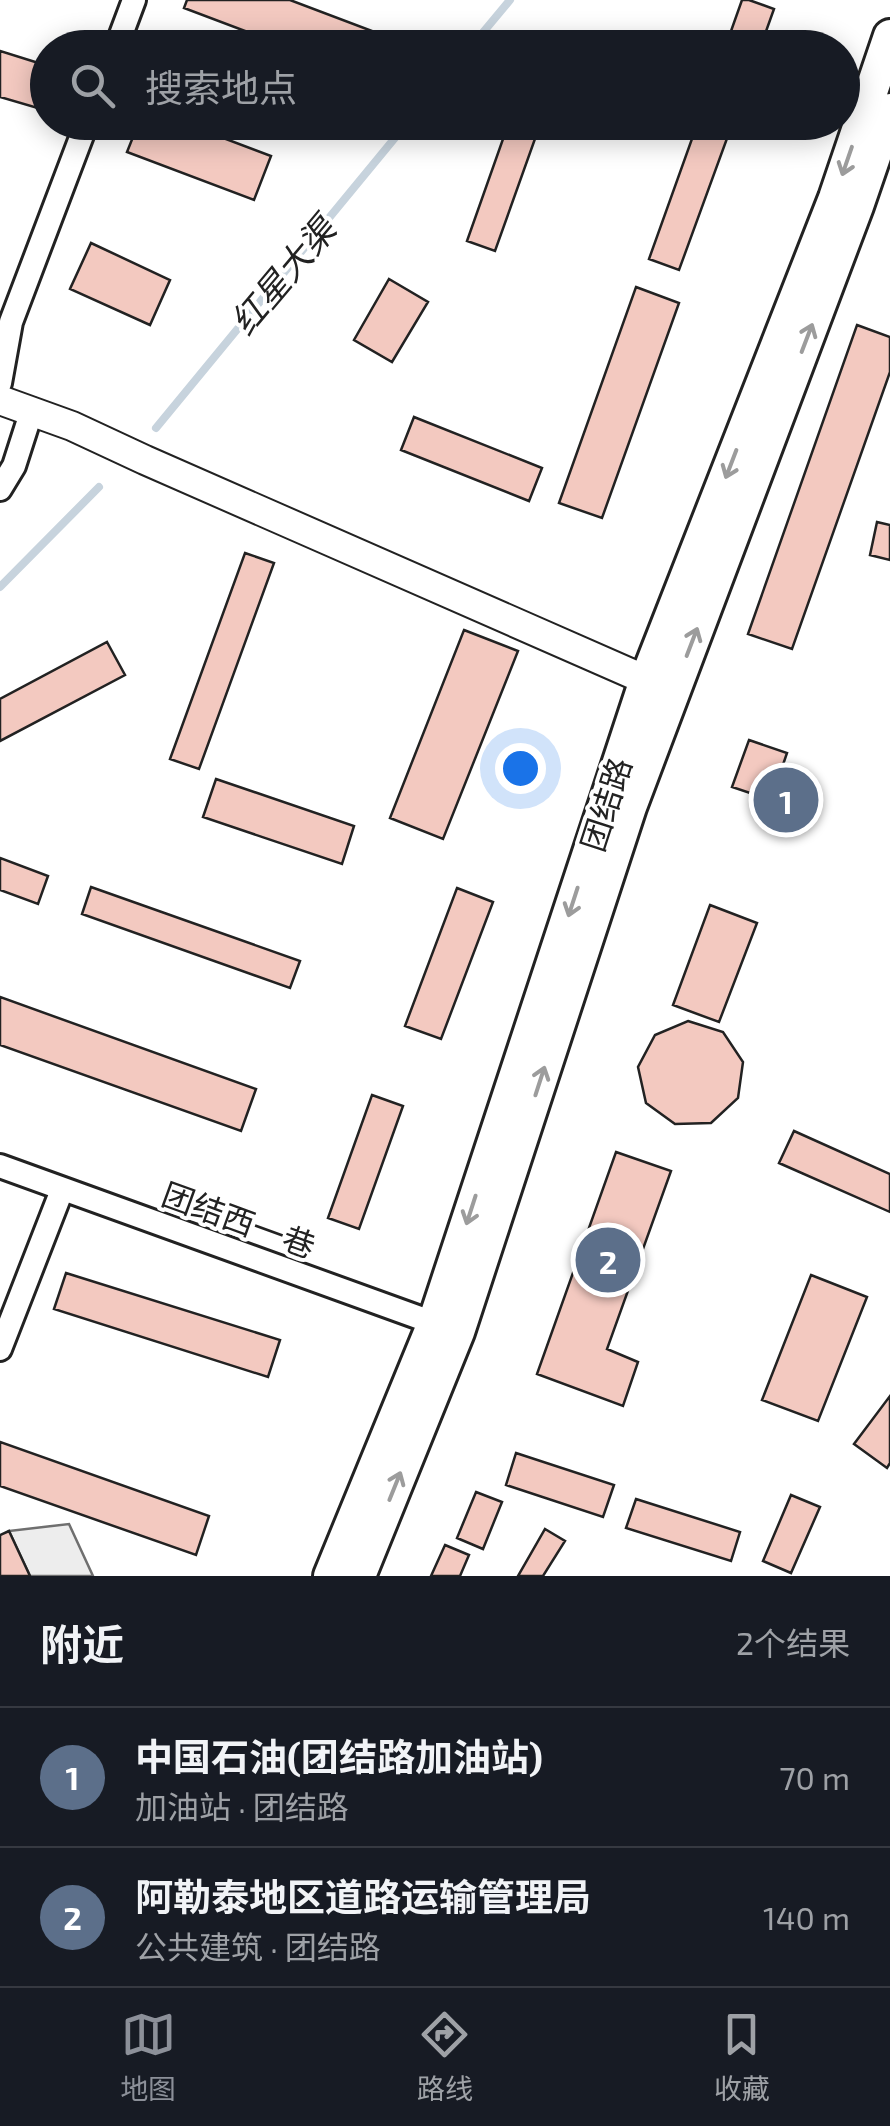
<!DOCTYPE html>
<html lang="zh">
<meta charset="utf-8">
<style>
body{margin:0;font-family:"Exo 2","Noto Sans SC",sans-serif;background:#242831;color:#f1f3f6}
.you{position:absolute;left:520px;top:768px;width:35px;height:35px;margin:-25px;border:8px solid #fff;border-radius:50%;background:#1a73e8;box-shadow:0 0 0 15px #1a73e833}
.badge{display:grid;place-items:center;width:65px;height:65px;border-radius:50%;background:#8c9099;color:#fff;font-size:32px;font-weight:700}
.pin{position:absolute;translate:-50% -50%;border:5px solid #fff;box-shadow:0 2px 10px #0006}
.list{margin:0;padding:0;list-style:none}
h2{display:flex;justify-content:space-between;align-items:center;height:130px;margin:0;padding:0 40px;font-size:42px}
h2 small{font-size:32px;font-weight:400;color:#9ea1a6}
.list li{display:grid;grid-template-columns:65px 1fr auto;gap:30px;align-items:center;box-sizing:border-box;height:140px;padding:0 40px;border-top:2px solid #363941}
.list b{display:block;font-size:38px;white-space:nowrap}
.list p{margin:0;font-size:32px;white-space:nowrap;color:#9ea1a6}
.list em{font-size:32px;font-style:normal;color:#9ea1a6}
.icon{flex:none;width:55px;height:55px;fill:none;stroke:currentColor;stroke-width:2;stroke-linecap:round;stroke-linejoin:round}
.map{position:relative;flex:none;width:890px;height:1576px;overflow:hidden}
.search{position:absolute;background:#171b24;box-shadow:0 5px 25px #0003;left:30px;right:30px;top:30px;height:110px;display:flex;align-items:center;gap:25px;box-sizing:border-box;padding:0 35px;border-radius:55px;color:#9ea1a6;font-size:38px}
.sheet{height:410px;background:#171b24}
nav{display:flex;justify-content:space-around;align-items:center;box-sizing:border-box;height:140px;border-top:2px solid #363941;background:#171b24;font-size:28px;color:#9ea1a6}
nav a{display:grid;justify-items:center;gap:5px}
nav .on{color:#8c9099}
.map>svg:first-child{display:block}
</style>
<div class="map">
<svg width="890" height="1576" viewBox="0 0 890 1576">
<rect width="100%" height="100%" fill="#fff"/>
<!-- parking -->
<path fill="#ededed" stroke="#6f6f6f" stroke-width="2.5" d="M69 1524 93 1576H30L9 1531Z"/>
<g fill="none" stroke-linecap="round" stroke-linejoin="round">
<!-- stream -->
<path stroke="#c7d3dd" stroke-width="8" d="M470 48 510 0
M156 428 408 122
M0 587 99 487"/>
</g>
<!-- building -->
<path fill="#f3c9c0" stroke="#222" stroke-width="2.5" d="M187 0H290L372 31 366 48H290L184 8Z
M742 0H749L774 9 760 48H725Z
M0 51 48 66V87L41 109 0 97Z
M139 122H181L271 156 254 200 127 152Z
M509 122H541L495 251 467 241Z
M698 122H733L679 270 649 259Z
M91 243 170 280 150 325 70 289Z
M389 279 428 302 392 362 354 340Z
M636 287 679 303 602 518 559 503Z
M857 325 890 337V372L792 649 748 634Z
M414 417 542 468 529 501 401 450Z
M877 522 890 525V560L870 555Z
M245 553 274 563 199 769 170 759Z
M464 630 518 651 443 839 390 818Z
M107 642 125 675 0 741V699Z
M749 740 787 753 771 800 732 787Z
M216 779 354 826 342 864 203 817Z
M0 858 48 876 38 904 0 890Z
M91 887 300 961 290 988 82 914Z
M457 888 493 902 441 1039 405 1026Z
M710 905 757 923 719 1022 673 1005Z
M0 997 256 1089 241 1131 0 1045Z
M688 1021 723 1032 743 1062 738 1098 711 1123 675 1124 646 1103 638 1067 655 1035Z
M372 1095 403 1106 359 1229 328 1218Z
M794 1131 890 1174V1212L779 1163Z
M616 1152 671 1171 607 1349 638 1362 623 1406 537 1374Z
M66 1273 280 1340 268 1377 54 1309Z
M811 1275 867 1297 818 1421 762 1400Z
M890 1396V1463L887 1468 854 1444Z
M0 1442 209 1516 196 1555 0 1486Z
M516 1453 614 1485 603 1517 506 1485Z
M476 1492 502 1502 483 1549 457 1538Z
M791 1495 820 1507 791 1573 763 1561Z
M636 1499 740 1532 731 1561 626 1528Z
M545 1529 565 1541 543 1576H518Z
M9 1531 30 1576H0V1535Z
M445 1545 469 1555 460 1576H431Z"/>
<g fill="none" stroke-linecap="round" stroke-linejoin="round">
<defs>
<path id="minor" d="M116 48 134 0
M0 383 11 322 87 122
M0 489 14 466 32 410
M0 1166 445 1327
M0 1349 62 1190"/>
<path id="tertiary" d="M0 400 72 426 145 460 646 680 663 686"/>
<path id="secondary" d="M330 1576 434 1323 646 680 835 198 890 36
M359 1576 458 1332 630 807 857 206 890 110"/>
</defs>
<!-- minor casing -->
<use href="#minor" stroke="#222" stroke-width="28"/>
<!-- tertiary casing -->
<use href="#tertiary" stroke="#222" stroke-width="32"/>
<!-- secondary casing -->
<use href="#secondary" stroke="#222" stroke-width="38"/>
<!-- minor -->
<use href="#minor" stroke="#fff" stroke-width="22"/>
<!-- tertiary -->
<use href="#tertiary" stroke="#fff" stroke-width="28"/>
<!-- secondary -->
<use href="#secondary" stroke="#fff" stroke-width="32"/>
</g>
<!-- one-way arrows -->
<defs><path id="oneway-shaft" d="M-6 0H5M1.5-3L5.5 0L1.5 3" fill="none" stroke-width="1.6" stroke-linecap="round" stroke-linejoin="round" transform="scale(2.5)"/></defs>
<g stroke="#9c9c9c">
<use href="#oneway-shaft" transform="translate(847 161) rotate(109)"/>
<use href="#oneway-shaft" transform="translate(807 338) rotate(-69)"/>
<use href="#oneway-shaft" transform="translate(731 464) rotate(111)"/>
<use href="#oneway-shaft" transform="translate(692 642) rotate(-69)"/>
<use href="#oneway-shaft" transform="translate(573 902) rotate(108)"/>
<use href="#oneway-shaft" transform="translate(540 1081) rotate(-72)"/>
<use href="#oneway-shaft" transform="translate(471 1210) rotate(108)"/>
<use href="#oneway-shaft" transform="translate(395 1486) rotate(-68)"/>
</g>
<g text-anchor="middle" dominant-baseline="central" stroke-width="8" stroke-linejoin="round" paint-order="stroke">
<!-- street labels -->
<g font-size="32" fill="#222" stroke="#fff">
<text transform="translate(605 804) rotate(-72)">团结路</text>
<text transform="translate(239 1219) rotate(20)">团结西一巷</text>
</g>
<!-- water labels -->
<g font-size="35" font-style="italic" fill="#222" stroke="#fff">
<text transform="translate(282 275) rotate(-50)">红星大渠</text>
</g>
</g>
</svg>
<div class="you"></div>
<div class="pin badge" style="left:786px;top:800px;background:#5c6f8a">1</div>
<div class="pin badge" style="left:608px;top:1260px;background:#5c6f8a">2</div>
<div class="search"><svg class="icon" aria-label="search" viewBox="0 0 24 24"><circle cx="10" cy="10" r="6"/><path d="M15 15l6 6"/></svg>搜索地点</div>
</div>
<section class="sheet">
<h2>附近<small>2个结果</small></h2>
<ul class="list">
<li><span class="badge" style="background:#5c6f8a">1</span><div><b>中国石油(团结路加油站)</b><p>加油站 · 团结路</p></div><em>70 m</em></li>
<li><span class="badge" style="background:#5c6f8a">2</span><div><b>阿勒泰地区道路运输管理局</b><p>公共建筑 · 团结路</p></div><em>140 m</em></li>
</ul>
</section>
<nav>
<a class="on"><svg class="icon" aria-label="map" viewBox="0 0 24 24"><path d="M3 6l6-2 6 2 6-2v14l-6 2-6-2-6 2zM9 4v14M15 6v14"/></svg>地图</a>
<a><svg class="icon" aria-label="directions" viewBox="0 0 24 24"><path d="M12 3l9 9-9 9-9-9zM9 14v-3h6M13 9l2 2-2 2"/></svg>路线</a>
<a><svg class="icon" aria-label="saved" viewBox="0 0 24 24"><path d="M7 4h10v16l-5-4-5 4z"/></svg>收藏</a>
</nav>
